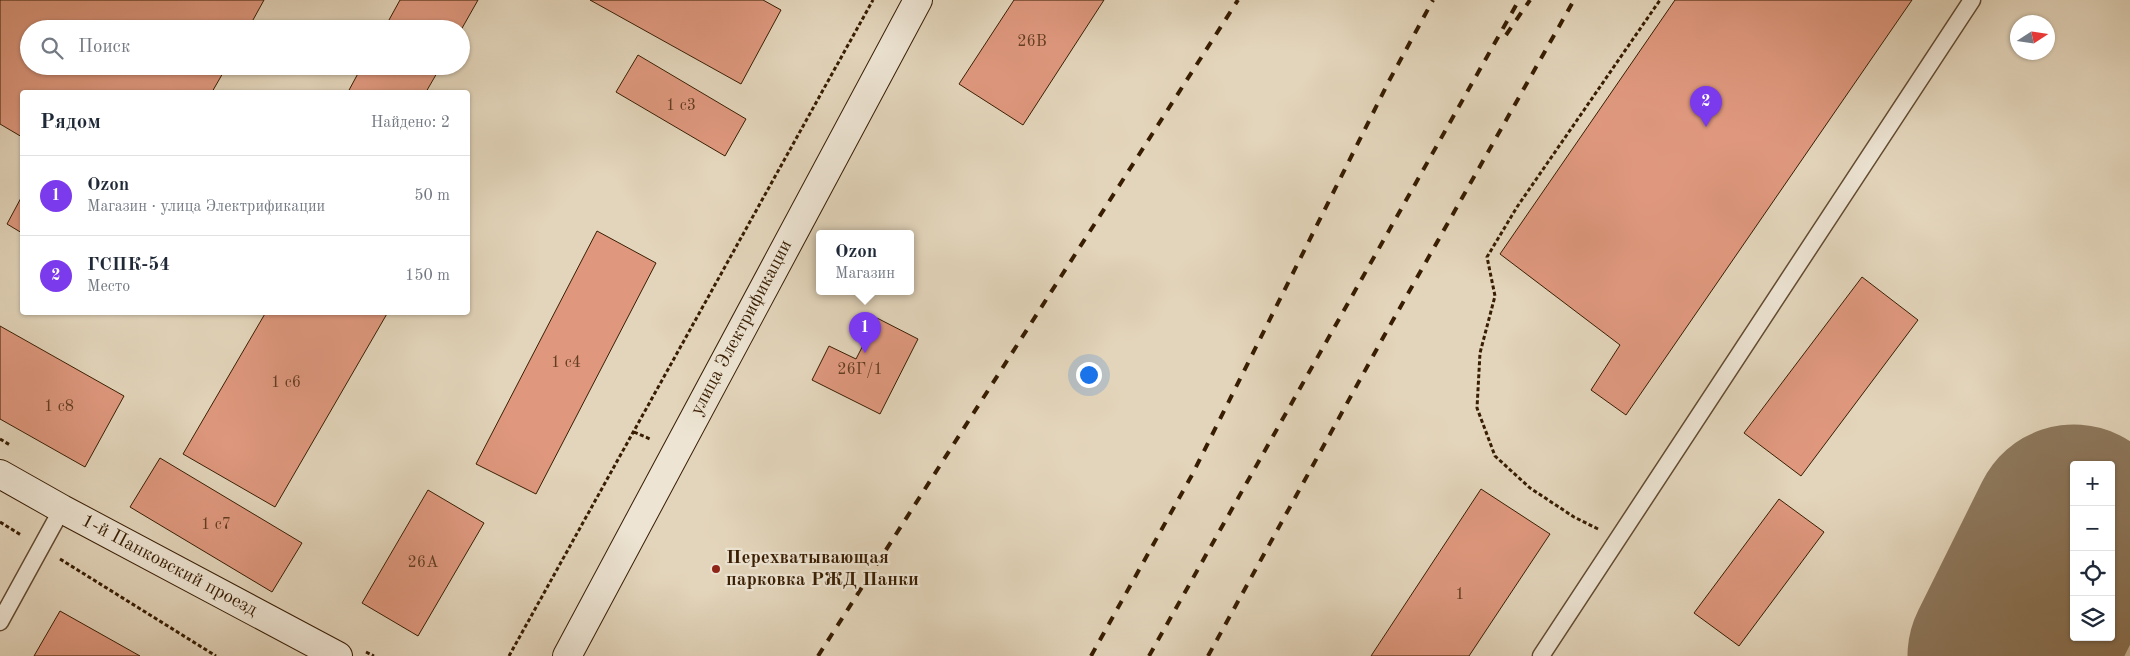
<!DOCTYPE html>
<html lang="ru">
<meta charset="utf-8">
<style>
body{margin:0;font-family:"Old Standard TT",serif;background:#f2f2f3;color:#1f2937}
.controls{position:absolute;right:15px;bottom:15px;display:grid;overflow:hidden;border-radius:5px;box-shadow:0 1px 4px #0004}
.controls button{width:45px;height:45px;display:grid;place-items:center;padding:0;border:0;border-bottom:1px solid #e0e1e3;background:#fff;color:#1f2937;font:25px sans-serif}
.compass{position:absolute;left:2010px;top:15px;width:45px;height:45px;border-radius:50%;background:#fff;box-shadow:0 1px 4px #0004;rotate:78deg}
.you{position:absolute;left:1088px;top:374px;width:18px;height:18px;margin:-12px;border:4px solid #fff;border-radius:50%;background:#1a73e8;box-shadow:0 0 0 8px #1a73e833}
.badge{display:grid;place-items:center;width:32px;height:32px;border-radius:50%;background:#7c3aed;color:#fff;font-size:16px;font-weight:700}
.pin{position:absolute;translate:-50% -41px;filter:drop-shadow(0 1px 2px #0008)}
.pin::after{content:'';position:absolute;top:26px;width:18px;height:15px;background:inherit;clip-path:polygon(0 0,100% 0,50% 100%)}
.popup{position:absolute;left:816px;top:230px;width:98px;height:65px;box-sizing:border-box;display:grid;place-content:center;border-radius:5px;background:#fff;filter:drop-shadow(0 1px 4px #0005);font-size:16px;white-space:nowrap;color:#747a83}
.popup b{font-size:19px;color:#1f2937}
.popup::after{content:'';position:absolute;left:50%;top:100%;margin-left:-10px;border:10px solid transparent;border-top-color:#fff}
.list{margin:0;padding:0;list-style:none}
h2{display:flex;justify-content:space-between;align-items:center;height:65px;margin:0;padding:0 20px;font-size:21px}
h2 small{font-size:16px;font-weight:400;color:#747a83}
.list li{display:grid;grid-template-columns:32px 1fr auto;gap:15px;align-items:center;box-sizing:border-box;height:80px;padding:0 20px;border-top:1px solid #e0e1e3}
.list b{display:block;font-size:19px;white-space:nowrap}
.list p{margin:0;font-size:16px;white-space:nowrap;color:#747a83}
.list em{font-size:16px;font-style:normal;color:#747a83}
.icon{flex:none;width:28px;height:28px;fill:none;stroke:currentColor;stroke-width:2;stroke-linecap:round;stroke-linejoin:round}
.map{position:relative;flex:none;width:2130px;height:656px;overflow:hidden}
.search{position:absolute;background:#fff;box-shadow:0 1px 4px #0004;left:20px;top:20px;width:450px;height:55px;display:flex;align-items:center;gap:12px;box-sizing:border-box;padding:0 18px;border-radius:28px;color:#747a83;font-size:19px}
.panel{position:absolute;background:#fff;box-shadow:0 1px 4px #0004;left:20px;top:90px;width:450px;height:225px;border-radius:5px}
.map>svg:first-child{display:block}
</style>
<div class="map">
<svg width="2130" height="656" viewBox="0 0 2130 656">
<rect width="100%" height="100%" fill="#e3d5bb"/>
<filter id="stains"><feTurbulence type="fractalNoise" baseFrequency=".004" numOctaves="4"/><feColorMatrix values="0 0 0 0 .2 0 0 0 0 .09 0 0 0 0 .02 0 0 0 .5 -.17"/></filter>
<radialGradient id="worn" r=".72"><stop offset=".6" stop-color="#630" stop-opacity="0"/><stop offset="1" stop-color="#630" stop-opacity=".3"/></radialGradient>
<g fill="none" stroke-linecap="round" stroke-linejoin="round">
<!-- runway -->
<path stroke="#8e795e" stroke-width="205" d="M2010 656 2074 527"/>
</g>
<!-- building -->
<path fill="#df987e" stroke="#381d02" d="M0 0H264L248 29H29V66H227L212 92H22V137L0 124Z
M400 0H478L461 30V29H384Z
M590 0H763L781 10 741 84Z
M1014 0H1104L1023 125 959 84Z
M1675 0H1912L1626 415 1591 390 1620 345 1500 254Z
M638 55 746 119 725 156 616 92Z
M362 66H441L426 92H348Z
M22 196V233L7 224Z
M597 231 656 263 536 494 476 464Z
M1862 277 1918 320 1801 476 1744 433Z
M266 312H388L275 507 183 454Z
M877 318 918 339 880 414 812 380 829 346 856 359Z
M0 326 124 396 85 467 0 419Z
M160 458 302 543 272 592 130 507Z
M1481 489 1550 534 1469 656H1371Z
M428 490 484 523 418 636 362 603Z
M1779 499 1824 532 1739 646 1694 613Z
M60 611 140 656H34Z"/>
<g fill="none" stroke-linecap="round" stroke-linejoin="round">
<defs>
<path id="lane" d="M0 622 62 509
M1541 656 1972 0"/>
<path id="secondary" d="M0 474 62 509 338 656
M567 656 918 0"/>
</defs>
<!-- lane casing -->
<use href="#lane" stroke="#634b30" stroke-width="19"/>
<!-- secondary casing -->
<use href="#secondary" stroke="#381d02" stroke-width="30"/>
<!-- path -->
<path stroke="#381d02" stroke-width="3" stroke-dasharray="4 2.5" stroke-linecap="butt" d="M634 432 650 439
M0 439 10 445
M0 522 21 535
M1598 529 1574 517 1530 488 1495 456 1477 408 1480 353 1495 296 1487 257 1517 207 1660 0
M60 559 216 656
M366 652 374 656
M509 656 873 0"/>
<!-- lane -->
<use href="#lane" stroke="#ede4d3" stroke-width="16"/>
<!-- secondary -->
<use href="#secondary" stroke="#ede4d3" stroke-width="28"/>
<!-- rail -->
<path stroke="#381d02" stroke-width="4" stroke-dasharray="9 9" stroke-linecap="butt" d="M1506 35 1530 0
M818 656 1238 0
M1091 656 1192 475 1389 81 1433 0
M1149 656 1519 0
M1208 656 1384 336 1574 0"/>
</g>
<!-- markers -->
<circle fill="#8f2418" stroke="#ede4d3" stroke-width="2" cx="716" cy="569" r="5"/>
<g text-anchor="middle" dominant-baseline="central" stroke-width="4.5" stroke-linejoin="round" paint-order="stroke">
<!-- number labels -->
<g font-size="16" fill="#623c21">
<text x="1032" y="42">26В</text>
<text x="681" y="106">1 с3</text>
<text x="566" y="363">1 с4</text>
<text x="860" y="370">26Г/1</text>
<text x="286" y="383">1 с6</text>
<text x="59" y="407">1 с8</text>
<text x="216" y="525">1 с7</text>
<text x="423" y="563">26А</text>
<text x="1460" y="595">1</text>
</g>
<!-- street labels -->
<g font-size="19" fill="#381d02" stroke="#ede4d3">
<text transform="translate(742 328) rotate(-62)">улица Электрификации</text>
<text transform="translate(169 566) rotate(28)">1-й Панковский проезд</text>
</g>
<!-- poi labels -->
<g font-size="19" font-weight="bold" fill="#381d02" stroke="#ede4d3" text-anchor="start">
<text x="726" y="558">Перехватывающая<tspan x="726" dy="22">парковка РЖД Панки</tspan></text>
</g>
</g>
<rect width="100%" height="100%" filter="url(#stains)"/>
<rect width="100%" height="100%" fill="url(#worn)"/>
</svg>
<div class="controls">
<button>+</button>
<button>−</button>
<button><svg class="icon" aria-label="locate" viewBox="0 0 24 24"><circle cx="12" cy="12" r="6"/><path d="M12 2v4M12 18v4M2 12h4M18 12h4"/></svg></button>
<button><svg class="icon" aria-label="layers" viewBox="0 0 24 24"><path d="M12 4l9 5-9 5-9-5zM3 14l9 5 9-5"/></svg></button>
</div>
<svg class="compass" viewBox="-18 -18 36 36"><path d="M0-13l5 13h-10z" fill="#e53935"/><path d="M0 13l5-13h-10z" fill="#747a83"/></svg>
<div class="you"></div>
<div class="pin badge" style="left:865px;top:353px">1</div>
<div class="popup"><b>Ozon</b>Магазин</div>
<div class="pin badge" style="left:1706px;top:127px">2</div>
<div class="search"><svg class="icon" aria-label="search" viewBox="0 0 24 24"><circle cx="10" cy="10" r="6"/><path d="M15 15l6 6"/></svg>Поиск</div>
<section class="panel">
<h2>Рядом<small>Найдено: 2</small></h2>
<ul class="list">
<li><span class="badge">1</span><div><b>Ozon</b><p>Магазин · улица Электрификации</p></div><em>50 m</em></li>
<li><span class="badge">2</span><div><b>ГСПК-54</b><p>Место</p></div><em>150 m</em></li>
</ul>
</section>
</div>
